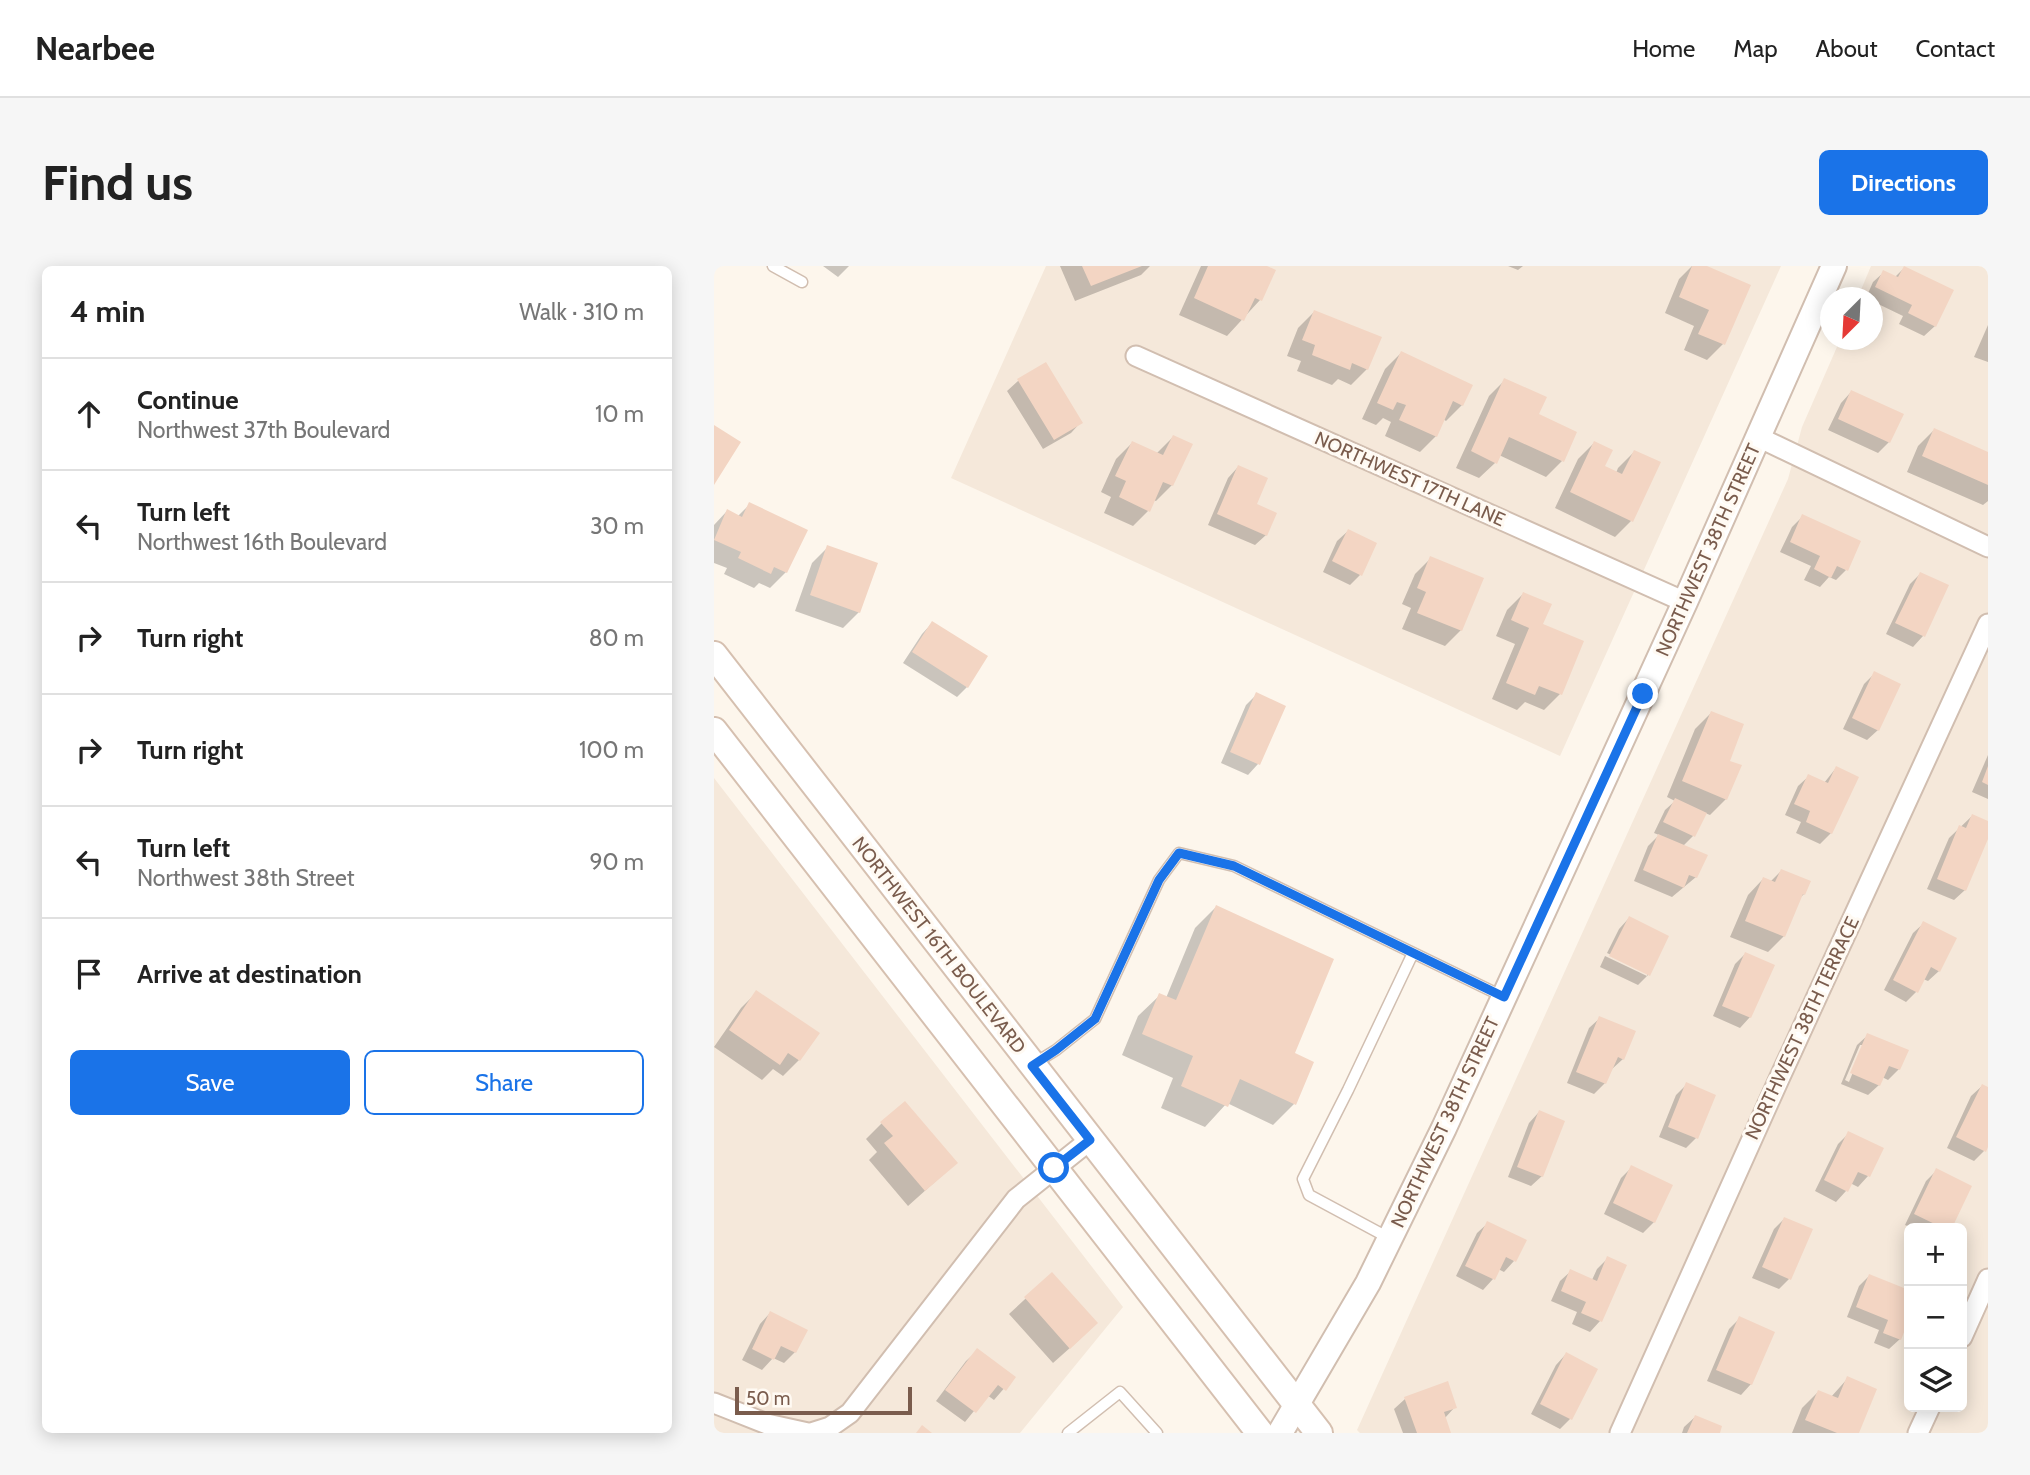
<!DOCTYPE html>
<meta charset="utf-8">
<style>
body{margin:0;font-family:Cabin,sans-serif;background:#f6f6f6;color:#222}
.controls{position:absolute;right:21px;bottom:21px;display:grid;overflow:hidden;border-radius:10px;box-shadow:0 4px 18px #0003}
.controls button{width:63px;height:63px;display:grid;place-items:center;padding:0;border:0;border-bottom:2px solid #e0e0e0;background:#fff;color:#222;font:35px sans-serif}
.compass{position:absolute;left:1106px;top:21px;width:63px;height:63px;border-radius:50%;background:#fff;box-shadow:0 4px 18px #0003;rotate:204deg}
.scale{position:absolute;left:21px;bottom:18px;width:177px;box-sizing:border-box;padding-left:7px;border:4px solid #7a5c4d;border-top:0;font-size:19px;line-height:24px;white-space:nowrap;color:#7a5c4d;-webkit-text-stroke:5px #fffaf3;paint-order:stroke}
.stop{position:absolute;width:21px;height:21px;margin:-16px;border:5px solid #1a73e8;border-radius:50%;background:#fff}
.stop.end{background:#1a73e8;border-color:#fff;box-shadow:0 2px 7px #0008}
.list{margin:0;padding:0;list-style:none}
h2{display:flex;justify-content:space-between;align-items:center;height:91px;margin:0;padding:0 28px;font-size:30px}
h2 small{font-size:23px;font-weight:400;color:#767676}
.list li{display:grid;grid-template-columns:46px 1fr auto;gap:21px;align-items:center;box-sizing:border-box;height:112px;padding:0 28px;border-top:2px solid #e0e0e0}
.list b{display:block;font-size:26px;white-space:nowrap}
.list p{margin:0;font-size:23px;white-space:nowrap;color:#767676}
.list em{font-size:23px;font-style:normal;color:#767676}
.actions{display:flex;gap:14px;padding:21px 28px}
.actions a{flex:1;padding:16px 0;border:2px solid #1a73e8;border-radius:10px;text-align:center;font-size:24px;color:#1a73e8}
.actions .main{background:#1a73e8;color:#fff}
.icon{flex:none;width:38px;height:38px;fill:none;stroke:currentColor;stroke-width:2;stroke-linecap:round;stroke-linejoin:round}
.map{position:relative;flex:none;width:1274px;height:1167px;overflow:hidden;border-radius:10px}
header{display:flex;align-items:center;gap:42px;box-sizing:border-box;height:98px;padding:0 35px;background:#fff;border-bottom:2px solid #e0e0e0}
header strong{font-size:33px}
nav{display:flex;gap:38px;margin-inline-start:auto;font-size:24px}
.intro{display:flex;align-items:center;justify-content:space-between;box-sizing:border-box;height:168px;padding:0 42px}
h1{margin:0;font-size:49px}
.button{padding:18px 32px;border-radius:10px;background:#1a73e8;color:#fff;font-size:24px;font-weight:700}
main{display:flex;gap:42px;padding:0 42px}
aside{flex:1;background:#fff;border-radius:10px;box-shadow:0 4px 18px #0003}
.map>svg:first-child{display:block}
</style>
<header>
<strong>Nearbee</strong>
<nav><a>Home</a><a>Map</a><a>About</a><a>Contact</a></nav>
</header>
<div class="intro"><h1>Find us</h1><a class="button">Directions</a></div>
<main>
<aside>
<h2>4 min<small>Walk · 310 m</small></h2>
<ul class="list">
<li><svg class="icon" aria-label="ahead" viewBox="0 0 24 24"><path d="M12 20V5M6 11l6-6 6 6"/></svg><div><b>Continue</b><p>Northwest 37th Boulevard</p></div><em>10 m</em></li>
<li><svg class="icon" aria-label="left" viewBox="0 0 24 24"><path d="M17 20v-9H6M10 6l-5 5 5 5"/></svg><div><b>Turn left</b><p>Northwest 16th Boulevard</p></div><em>30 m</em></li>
<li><svg class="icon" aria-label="right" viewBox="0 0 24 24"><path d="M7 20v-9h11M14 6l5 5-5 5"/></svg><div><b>Turn right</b></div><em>80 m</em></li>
<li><svg class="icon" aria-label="right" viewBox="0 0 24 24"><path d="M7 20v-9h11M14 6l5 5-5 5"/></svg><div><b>Turn right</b></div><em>100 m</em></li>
<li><svg class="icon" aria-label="left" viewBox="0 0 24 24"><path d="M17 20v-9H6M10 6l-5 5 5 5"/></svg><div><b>Turn left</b><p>Northwest 38th Street</p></div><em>90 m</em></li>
<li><svg class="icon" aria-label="arrive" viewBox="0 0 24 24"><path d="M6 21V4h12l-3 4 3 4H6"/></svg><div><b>Arrive at destination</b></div></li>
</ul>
<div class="actions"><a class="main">Save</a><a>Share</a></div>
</aside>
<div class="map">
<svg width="1274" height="1167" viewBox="0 0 1274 1167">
<rect width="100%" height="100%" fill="#fdf6ec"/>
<!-- residential -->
<path fill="#f5e8da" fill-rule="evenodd" d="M332 0H1067L846 490 237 212Z
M1157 0H1274V1167H646L643 1164 1074 213 1088 161 1126 74H1158V32L1144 31ZM1195 962H1248V1141H1195Z
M0 512 409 1041 306 1167H0Z"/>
<!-- shadow -->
<path fill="#0003" fill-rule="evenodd" d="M109 0H135L124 11Z
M346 0H436L427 9 361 35Z
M487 0H549L560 5 546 34 513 70 465 49Z
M794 0H809L804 4Z
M978 0H988L1034 20 1009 78 993 94 970 84 980 60 951 47 965 13Z
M1190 2 1221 60 1210 70 1185 58 1189 50 1158 35V32H1152L1159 16 1170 6 1181 11Z
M600 46 653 103 637 119 624 113 618 119 583 105 587 95 573 90 584 62Z
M1274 59V96L1260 91Z
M687 87 748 139 732 155 729 153 722 170 706 186 671 170 677 156 669 152 662 159 648 153 671 103Z
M332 98 367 156 357 167 329 183 293 125 304 115Z
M791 114 822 149 848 195 832 211 785 189 781 197 765 212 742 202 775 130Z
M1137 126 1187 149 1175 176 1164 187 1114 164 1127 137Z
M1220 164 1274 188V235L1269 239 1193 206 1204 180Z
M459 171 458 219 442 235 439 234 434 245 419 260 390 247 397 231 387 226 402 193 418 177 443 187Z
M880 177 889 201 902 207 904 202 920 186 917 255 901 271 841 242 864 193Z
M524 201 552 269 541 279 494 259 514 212Z
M35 239 72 306 56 322 45 317 40 322 10 308 13 302 0 297V259L13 245 24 250Z
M1089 250 1132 304 1122 314 1115 311 1106 321 1090 314 1097 300 1066 286 1078 261Z
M634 265 646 309 636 319 609 306 623 275Z
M114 281 145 346 129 362 81 345 98 297Z
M717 292 747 364 731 380 688 363 697 342 688 338 701 308Z
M1206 308 1233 320 1209 370 1199 381 1172 368 1196 318Z
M809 328 827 359 868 376 846 428 830 444 811 436 803 444 778 433 801 378 782 370 793 344Z
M218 357 253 421 243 431 189 397 208 368Z
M1161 407 1164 464 1153 474 1129 463 1150 418Z
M542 429 544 498 534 509 507 497 532 439Z
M997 447 1012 533 996 549 991 547 979 570 969 580 982 611 958 631 920 615 934 580 945 569 940 567 951 544 961 535 953 531 981 463Z
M1274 489V533L1258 526Z
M1122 502 1117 567 1106 578 1082 567 1087 556 1071 549 1084 520 1095 510 1110 517Z
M1258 550 1274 556V568L1251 624 1240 634 1213 623 1235 572Z
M1067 605 1090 628 1085 633 1070 670 1054 686 1016 671 1034 629 1049 613 1056 616Z
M502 641 579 788 580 838 559 859 513 837 491 861 447 842 459 812 408 789 424 750 446 729 452 732 481 662Z
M915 652 934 709 933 710V706L893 687 905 663Z
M1210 657 1225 705 1214 715 1209 713 1203 725 1192 736 1170 724 1199 667Z
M1031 688 1036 751 1026 762 999 750 1021 698Z
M891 690 933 710 924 719 886 701Z
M43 726 85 794 69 810 59 803 48 814 0 781 27 742Z
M886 752 909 793 898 803 891 817 880 828 853 817 875 762Z
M1154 769 1185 803 1174 814 1168 811 1165 819 1154 829 1127 818 1143 779ZM1146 779H1150L1135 816 1131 814Z
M973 818 982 872 972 882 945 871 962 829Z
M1268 820 1274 823V877L1270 885 1260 895 1233 882 1257 830Z
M825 846 828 910 817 920 794 911 815 857Z
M168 857 242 897 194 940 155 894 163 886 152 873Z
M1135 867 1154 910 1144 921 1136 917 1132 925 1122 936 1101 925 1124 878Z
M918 901 940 956 929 967 890 948 907 912Z
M1222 905 1256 921 1236 962H1198L1191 959 1212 915Z
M1070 953 1075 1013 1065 1023 1038 1012 1060 963Z
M774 957 800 995 790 1006 784 1003 779 1013 769 1024 742 1010 763 967Z
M894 992 886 1055 876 1066 858 1058 863 1046 837 1035 846 1015 857 1005 878 1014 883 1003Z
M338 1008 366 1073 339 1097 295 1048Z
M1155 1010 1195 1026V1049L1186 1073 1175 1083 1160 1077 1165 1064 1133 1051 1145 1020Z
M56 1047 91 1065 81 1086 70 1097 59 1092 48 1104 28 1094 46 1058Z
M1026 1052 1037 1118 1027 1129 993 1115 1015 1063Z
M263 1085 299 1112 280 1134 273 1129 251 1156 222 1135 252 1095Z
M852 1088 856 1153 846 1163 817 1148 842 1099Z
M1134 1112 1143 1167H1078L1088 1142 1104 1126 1117 1131Z
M691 1133 741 1141 730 1153 735 1167H689L680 1143Z
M981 1151 1004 1167H968L970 1161Z"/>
<!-- building -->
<path fill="#f3d5c3" d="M368 0H428L377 20Z
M494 0H553L562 4 548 35 541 32 530 55 480 32Z
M978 0H993L1037 19 1011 79 984 68 995 44 965 31Z
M1190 0 1240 24 1222 61 1194 47 1198 39 1161 21 1169 4 1184 11Z
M600 44 668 71 654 104 638 97 636 104 598 89 601 79 588 74Z
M687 85 759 119 749 140 739 135 723 171 685 154 692 139 683 136 679 144 663 137Z
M332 96 369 157 340 174 303 113Z
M790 112 833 131 825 148 863 166 850 196 795 171 783 198 757 185Z
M1137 124 1190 148 1176 177 1124 153Z
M0 159 27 176 0 219Z
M1220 162 1274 186V219L1208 190Z
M459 169 479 178 459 220 449 216 436 246 405 231 412 215 401 210 418 175 449 189Z
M880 175 899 184 891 200 908 208 920 184 947 196 919 256 856 226Z
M524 199 554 212 543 238 563 247 553 270 503 248Z
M35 236 94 264 73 307 60 301 57 308 24 292 27 286 0 274 13 243 28 251Z
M1088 248 1147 275 1134 305 1123 300 1117 312 1100 303 1106 290 1076 276Z
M634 263 663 277 648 310 618 295Z
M113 279 164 297 146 347 96 329Z
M716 290 770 312 748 365 703 347 712 326 703 322Z
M1206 306 1235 319 1211 371 1181 357Z
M809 326 838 338 829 358 870 375 848 429 825 420 821 429 792 417 815 362 797 354Z
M218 355 274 390 254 422 198 386Z
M1160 405 1187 418 1165 465 1138 452Z
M542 426 572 440 546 499 516 486Z
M997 445 1030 458 1016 495 1028 499 1013 534 968 515Z
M1122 500 1145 511 1118 568 1092 556 1096 545 1080 538 1094 508 1114 517Z
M1274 500V519L1268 516Z
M961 532 993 547 981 571 949 556Z
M1258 548 1274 555V573L1252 625 1223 613 1245 559 1252 562Z
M944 568 994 589 983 612 975 609 970 622 929 604Z
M1067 603 1097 615 1091 629 1089 628 1071 671 1031 655 1049 611 1061 616Z
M502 639 620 693 581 787 600 796 582 839 526 813 514 841 467 820 479 790 428 768 445 727 462 734Z
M915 650 955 670 936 710 895 690Z
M1209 655 1243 672 1226 706 1217 701 1204 727 1179 714Z
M1031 686 1061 699 1037 752 1008 740Z
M42 724 106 767 86 795 74 787 66 799 15 764Z
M885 750 922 765 910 794 904 791 892 818 862 806Z
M1153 767 1195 784 1186 804 1175 800 1166 820 1136 807Z
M972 816 1002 829 984 873 954 861Z
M1268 818 1274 821V881L1272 886 1242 871Z
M191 835 244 897 211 925 170 877 179 870 166 856Z
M825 844 851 855 829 911 803 901Z
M1134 865 1170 882 1156 911 1144 906 1134 926 1110 914Z
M917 899 959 919 941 957 899 937Z
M1222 902 1258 920 1238 962H1229L1200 948Z
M1070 951 1099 963 1077 1014 1048 1001Z
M773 955 813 974 802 996 792 991 781 1014 751 1000Z
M893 990 913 999 888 1056 867 1047 872 1036 847 1025 856 1003 883 1015Z
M338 1006 384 1057 356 1083 310 1031Z
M1155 1008 1195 1024V1053L1187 1074 1169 1067 1174 1054 1142 1041Z
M56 1045 94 1064 82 1087 67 1080 60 1094 38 1083Z
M1025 1050 1061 1066 1038 1119 1002 1104Z
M263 1082 302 1111 292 1125 284 1119 262 1147 231 1124Z
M852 1086 884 1103 858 1154 826 1138Z
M1133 1110 1163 1123 1145 1167H1123L1091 1154 1104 1124 1124 1132Z
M734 1115 743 1142 730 1146 737 1167H703L690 1131Z
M981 1149 1008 1160 1006 1167H973Z
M208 1159 218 1167H202Z"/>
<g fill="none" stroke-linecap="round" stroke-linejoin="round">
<defs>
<path id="service" d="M59 0 88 16
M321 797 342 784 381 753 445 614 465 587 520 600 790 731
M675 972 595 929 589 913 634 824 699 687
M354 1167 406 1126 443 1167"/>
<path id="minor" d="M422 90 971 336
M1044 171 1274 281
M1248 1071 1274 1013
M0 1137 53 1158 94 1167
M97 1167 116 1161 136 1147 302 933 376 874
M906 1167 1065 813 1274 358
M1204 1167 1216 1141"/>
<path id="tertiary" d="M566 1167 654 1017 730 862 971 336 1120 0"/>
<path id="secondary" d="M0 389 605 1167
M0 465 546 1167"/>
</defs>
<!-- service casing -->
<use href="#service" stroke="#d1beb0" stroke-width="13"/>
<!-- minor casing -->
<use href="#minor" stroke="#d1beb0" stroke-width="23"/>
<!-- tertiary casing -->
<use href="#tertiary" stroke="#d1beb0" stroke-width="28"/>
<!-- secondary casing -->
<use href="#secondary" stroke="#d6c0b0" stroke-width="30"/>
<!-- service -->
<use href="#service" stroke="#fff" stroke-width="10"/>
<!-- minor -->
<use href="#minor" stroke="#fff" stroke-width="19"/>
<!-- tertiary -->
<use href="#tertiary" stroke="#fff" stroke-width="24"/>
<!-- secondary -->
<use href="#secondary" stroke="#fff" stroke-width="26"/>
</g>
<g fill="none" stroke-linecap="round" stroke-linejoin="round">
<!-- route -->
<path stroke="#1a73e8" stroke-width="9" d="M340 902 376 874 318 800 342 784 381 753 445 614 465 587 520 600 790 731 929 428"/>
</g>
<g text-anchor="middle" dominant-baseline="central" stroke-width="6" stroke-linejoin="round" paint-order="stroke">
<!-- street labels -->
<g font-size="19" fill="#7a5c4d" stroke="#fffaf3">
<text transform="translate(696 213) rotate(24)">NORTHWEST 17TH LANE</text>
<text transform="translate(994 284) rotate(-66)">NORTHWEST 38TH STREET</text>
<text transform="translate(225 679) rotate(52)">NORTHWEST 16TH BOULEVARD</text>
<text transform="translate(1088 762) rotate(-65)">NORTHWEST 38TH TERRACE</text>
<text transform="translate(731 856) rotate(-65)">NORTHWEST 38TH STREET</text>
</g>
</g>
</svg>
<div class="controls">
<button>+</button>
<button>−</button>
<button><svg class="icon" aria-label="layers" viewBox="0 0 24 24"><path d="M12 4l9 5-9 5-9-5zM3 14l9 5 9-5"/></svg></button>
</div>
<svg class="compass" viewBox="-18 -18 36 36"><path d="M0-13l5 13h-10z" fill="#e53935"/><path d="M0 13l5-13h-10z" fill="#767676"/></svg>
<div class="scale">50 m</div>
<div class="stop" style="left:340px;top:902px"></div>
<div class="stop end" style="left:929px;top:428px"></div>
</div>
</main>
